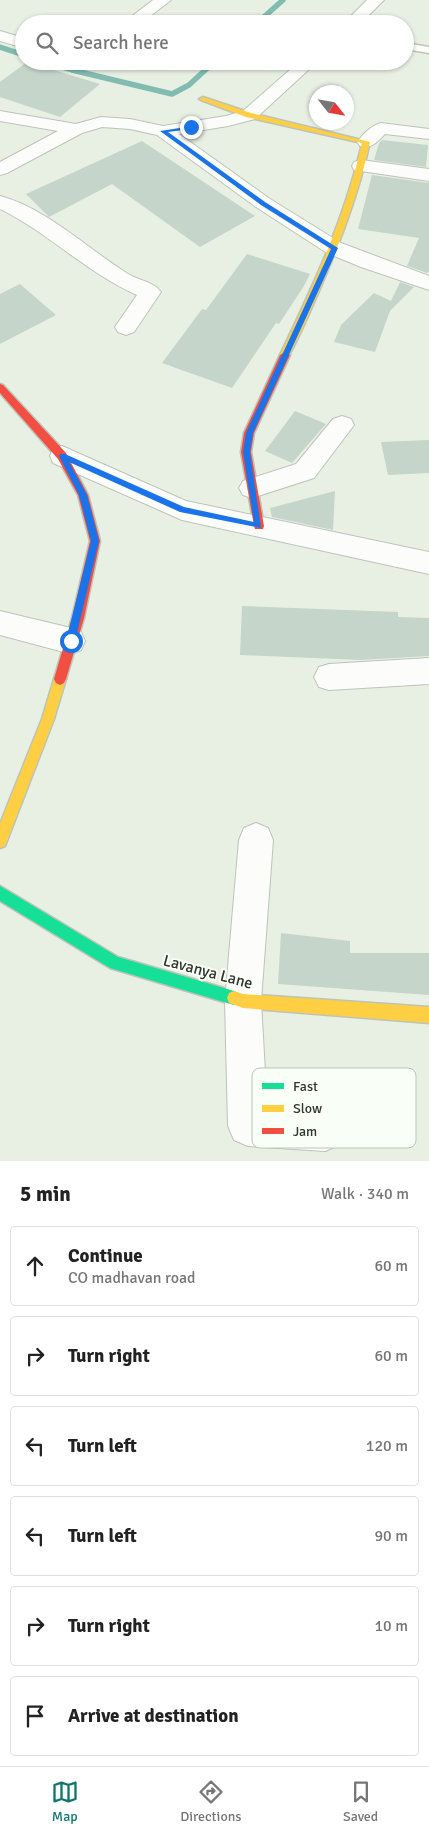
<!DOCTYPE html>
<meta charset="utf-8">
<style>
body{margin:0;font-family:Signika,sans-serif;background:#f6f6f6;color:#222}
.compass{position:absolute;left:309px;top:85px;width:45px;height:45px;border-radius:50%;background:#fff;box-shadow:0 1px 4px #0004;rotate:121deg}
.stop{position:absolute;width:15px;height:15px;margin:-11px;border:4px solid #1a73e8;border-radius:50%;background:#fff}
.stop.end{background:#1a73e8;border-color:#fff;box-shadow:0 1px 5px #0008}
.list{margin:0;padding:0;list-style:none}
h2{display:flex;justify-content:space-between;align-items:center;height:65px;margin:0;padding:0 20px;font-size:21px}
h2 small{font-size:16px;font-weight:400;color:#767676}
.list li{display:grid;grid-template-columns:32px 1fr auto;gap:15px;align-items:center;box-sizing:border-box;height:80px;margin:0 10px 10px;padding:0 10px;border:1px solid #e0e0e0;border-radius:5px}
.list b{display:block;font-size:19px;white-space:nowrap}
.list p{margin:0;font-size:16px;white-space:nowrap;color:#767676}
.list em{font-size:16px;font-style:normal;color:#767676}
.icon{flex:none;width:28px;height:28px;fill:none;stroke:currentColor;stroke-width:2;stroke-linecap:round;stroke-linejoin:round}
.map{position:relative;flex:none;width:429px;height:1161px;overflow:hidden}
.search{position:absolute;background:#fff;box-shadow:0 1px 4px #0004;left:15px;right:15px;top:15px;height:55px;display:flex;align-items:center;gap:12px;box-sizing:border-box;padding:0 18px;border-radius:28px;color:#767676;font-size:19px}
.sheet{height:605px;background:#fff}
nav{display:flex;justify-content:space-around;align-items:center;box-sizing:border-box;height:70px;border-top:1px solid #e0e0e0;background:#fff;font-size:14px;color:#767676}
nav a{display:grid;justify-items:center;gap:2px}
nav .on{color:#0f766e}
.map>svg:first-child{display:block}
</style>
<div class="map">
<svg width="429" height="1161" viewBox="0 0 429 1161">
<rect width="100%" height="100%" fill="#e8f0e4"/>
<g fill="none" stroke-linecap="round" stroke-linejoin="round">
<!-- stream -->
<path stroke="#82bcb1" stroke-width="5.5" d="M256 24 283 0
M0 47 24 55
M44 61 72 70 172 94 189 85 215 61"/>
</g>
<!-- building -->
<path fill="#c5d5c9" d="M27 62 100 84 60 117 0 97V82Z
M382 140 428 145 426 167 374 160 379 143Z
M142 141 255 216 200 247 112 184 49 217 26 194Z
M372 175 429 183V271L427 273 407 266 419 238 358 229Z
M247 254 310 274 304 286 279 324 276 323 232 388 162 363 202 309 206 310Z
M400 282 414 287 390 311 375 352 334 342 341 325 374 293 391 301Z
M20 284 56 315 0 344V294Z
M295 411 326 424 292 463 265 451Z
M429 440V473L388 475 381 442Z
M335 491 333 530 272 517 270 508Z
M242 606 398 612V617L429 618V656L361 660 240 655Z
M281 933 350 941V953H429V995L278 984Z"/>
<g fill="none" stroke-linecap="round" stroke-linejoin="round">
<defs>
<path id="lane" d="M405 43 429 47V53L405 49Z"/>
<path id="street" d="M153 0H171L140 24H122Z
M367 0H384L360 24H343Z
M0 31 24 38V48L0 41Z
M300 61H318L255 119 228 126 179 134 270 199 341 243 429 276V290L361 267 327 253 256 207 157 135 130 129 102 127 82 133 7 173 0 175V162L58 131 0 121V111L76 124 101 117 130 119 163 126 226 116 243 111Z
M381 123 429 129V139L385 134C377 142 372 149 360 146L357 142C363 134 372 125 381 123Z
M361 160 429 169V181L354 170 352 166 354 162Z
M0 196C46 208 88 249 128 274 138 280 154 282 161 292L134 332 126 335 118 332 115 327 137 295C87 273 49 233 0 209Z
M342 416 351 419 354 425 314 478 252 498 243 495 239 488 243 481 296 464 333 419Z
M62 446 186 501 429 552V574L182 520 53 463 50 456 53 449Z
M0 611 71 628 81 632 85 641 81 650 71 654 0 635Z
M429 658V684L329 690 319 687 314 677 319 667 329 664Z
M256 823 268 828 273 840 261 1001 267 1108 325 1111 339 1117 345 1131 339 1145 325 1151 248 1146 234 1140 228 1126 225 1001 239 840 244 828Z"/>
<path id="fast" d="M0 886 118 957 234 991 239 993 241 998 239 1003 234 1005 110 968 0 901Z"/>
<path id="slow" d="M203 97 251 113 370 142C358 197 338 247 316 298 307 318 299 338 288 357L285 358 280 355C313 286 345 218 362 143L246 117 201 100 199 99Z
M60 673 64 675 66 679 54 719 5 846 0 848V824L42 719 54 679 56 675Z
M234 991 243 994 429 1007V1023L243 1008 229 1003 227 998 229 993Z"/>
<path id="jam" d="M285 352 290 355 254 433 251 452 264 526 263 529H255L254 526 241 452 244 433 280 355Z
M0 384 3 385 66 453 88 495 100 541 84 618 66 679 64 683 60 685 56 683 54 679 72 618 90 541 78 495 58 459 0 393Z"/>
</defs>
<!-- lane casing -->
<use href="#lane" stroke="#bdc3b9" stroke-width="3"/>
<!-- street casing -->
<use href="#street" stroke="#bdc3b9" stroke-width="2"/>
<!-- fast casing -->
<use href="#fast" stroke="#bdc3b9" stroke-width="3"/>
<!-- slow casing -->
<use href="#slow" stroke="#bdc3b9" stroke-width="3"/>
<!-- jam casing -->
<use href="#jam" stroke="#bdc3b9" stroke-width="3"/>
<!-- lane -->
<use href="#lane" fill="#fcfdfb" fill-rule="evenodd"/>
<!-- street -->
<use href="#street" fill="#fcfdfb" fill-rule="evenodd"/>
<!-- fast -->
<use href="#fast" fill="#16e098" fill-rule="evenodd"/>
<!-- slow -->
<use href="#slow" fill="#ffcf43" fill-rule="evenodd"/>
<!-- jam -->
<use href="#jam" fill="#f24e42" fill-rule="evenodd"/>
</g>
<!-- route -->
<path fill="#1a73e8" d="M193 126 191 129 168 132 265 202 338 248 253 433 250 452 261 528 180 512 69 462 87 495 99 541 75 641 71 645 66 641 91 541 79 495 59 456 60 454H65L184 507 254 522 243 452 246 433 331 249 261 205 160 131Z"/>
<g text-anchor="middle" dominant-baseline="central" stroke-width="4" stroke-linejoin="round" paint-order="stroke">
<!-- near-street labels -->
<g font-size="16" fill="#31362e" stroke="#f9fff6">
<text transform="translate(208 972) rotate(15)">Lavanya Lane</text>
</g>
</g>
<!-- legend -->
<rect x="252" y="1068" width="164" height="80" rx="8" fill="#f9fff6" stroke="#bdc3ba" stroke-width="1"/>
<rect x="262" y="1083" width="22" height="6" fill="#16e098"/>
<rect x="262" y="1105" width="22" height="7" fill="#ffcf43"/>
<rect x="262" y="1128" width="22" height="6" fill="#f24e42"/>
<g font-size="14" fill="#31362e">
<text x="293" y="1091">Fast</text>
<text x="293" y="1113">Slow</text>
<text x="293" y="1136">Jam</text>
</g>
</svg>
<svg class="compass" viewBox="-18 -18 36 36"><path d="M0-13l5 13h-10z" fill="#e53935"/><path d="M0 13l5-13h-10z" fill="#767676"/></svg>
<div class="stop" style="left:71px;top:641px"></div>
<div class="stop end" style="left:191px;top:127px"></div>
<div class="search"><svg class="icon" aria-label="search" viewBox="0 0 24 24"><circle cx="10" cy="10" r="6"/><path d="M15 15l6 6"/></svg>Search here</div>
</div>
<section class="sheet">
<h2>5 min<small>Walk · 340 m</small></h2>
<ul class="list">
<li><svg class="icon" aria-label="ahead" viewBox="0 0 24 24"><path d="M12 20V5M6 11l6-6 6 6"/></svg><div><b>Continue</b><p>CO madhavan road</p></div><em>60 m</em></li>
<li><svg class="icon" aria-label="right" viewBox="0 0 24 24"><path d="M7 20v-9h11M14 6l5 5-5 5"/></svg><div><b>Turn right</b></div><em>60 m</em></li>
<li><svg class="icon" aria-label="left" viewBox="0 0 24 24"><path d="M17 20v-9H6M10 6l-5 5 5 5"/></svg><div><b>Turn left</b></div><em>120 m</em></li>
<li><svg class="icon" aria-label="left" viewBox="0 0 24 24"><path d="M17 20v-9H6M10 6l-5 5 5 5"/></svg><div><b>Turn left</b></div><em>90 m</em></li>
<li><svg class="icon" aria-label="right" viewBox="0 0 24 24"><path d="M7 20v-9h11M14 6l5 5-5 5"/></svg><div><b>Turn right</b></div><em>10 m</em></li>
<li><svg class="icon" aria-label="arrive" viewBox="0 0 24 24"><path d="M6 21V4h12l-3 4 3 4H6"/></svg><div><b>Arrive at destination</b></div></li>
</ul>
</section>
<nav>
<a class="on"><svg class="icon" aria-label="map" viewBox="0 0 24 24"><path d="M3 6l6-2 6 2 6-2v14l-6 2-6-2-6 2zM9 4v14M15 6v14"/></svg>Map</a>
<a><svg class="icon" aria-label="directions" viewBox="0 0 24 24"><path d="M12 3l9 9-9 9-9-9zM9 14v-3h6M13 9l2 2-2 2"/></svg>Directions</a>
<a><svg class="icon" aria-label="saved" viewBox="0 0 24 24"><path d="M7 4h10v16l-5-4-5 4z"/></svg>Saved</a>
</nav>
